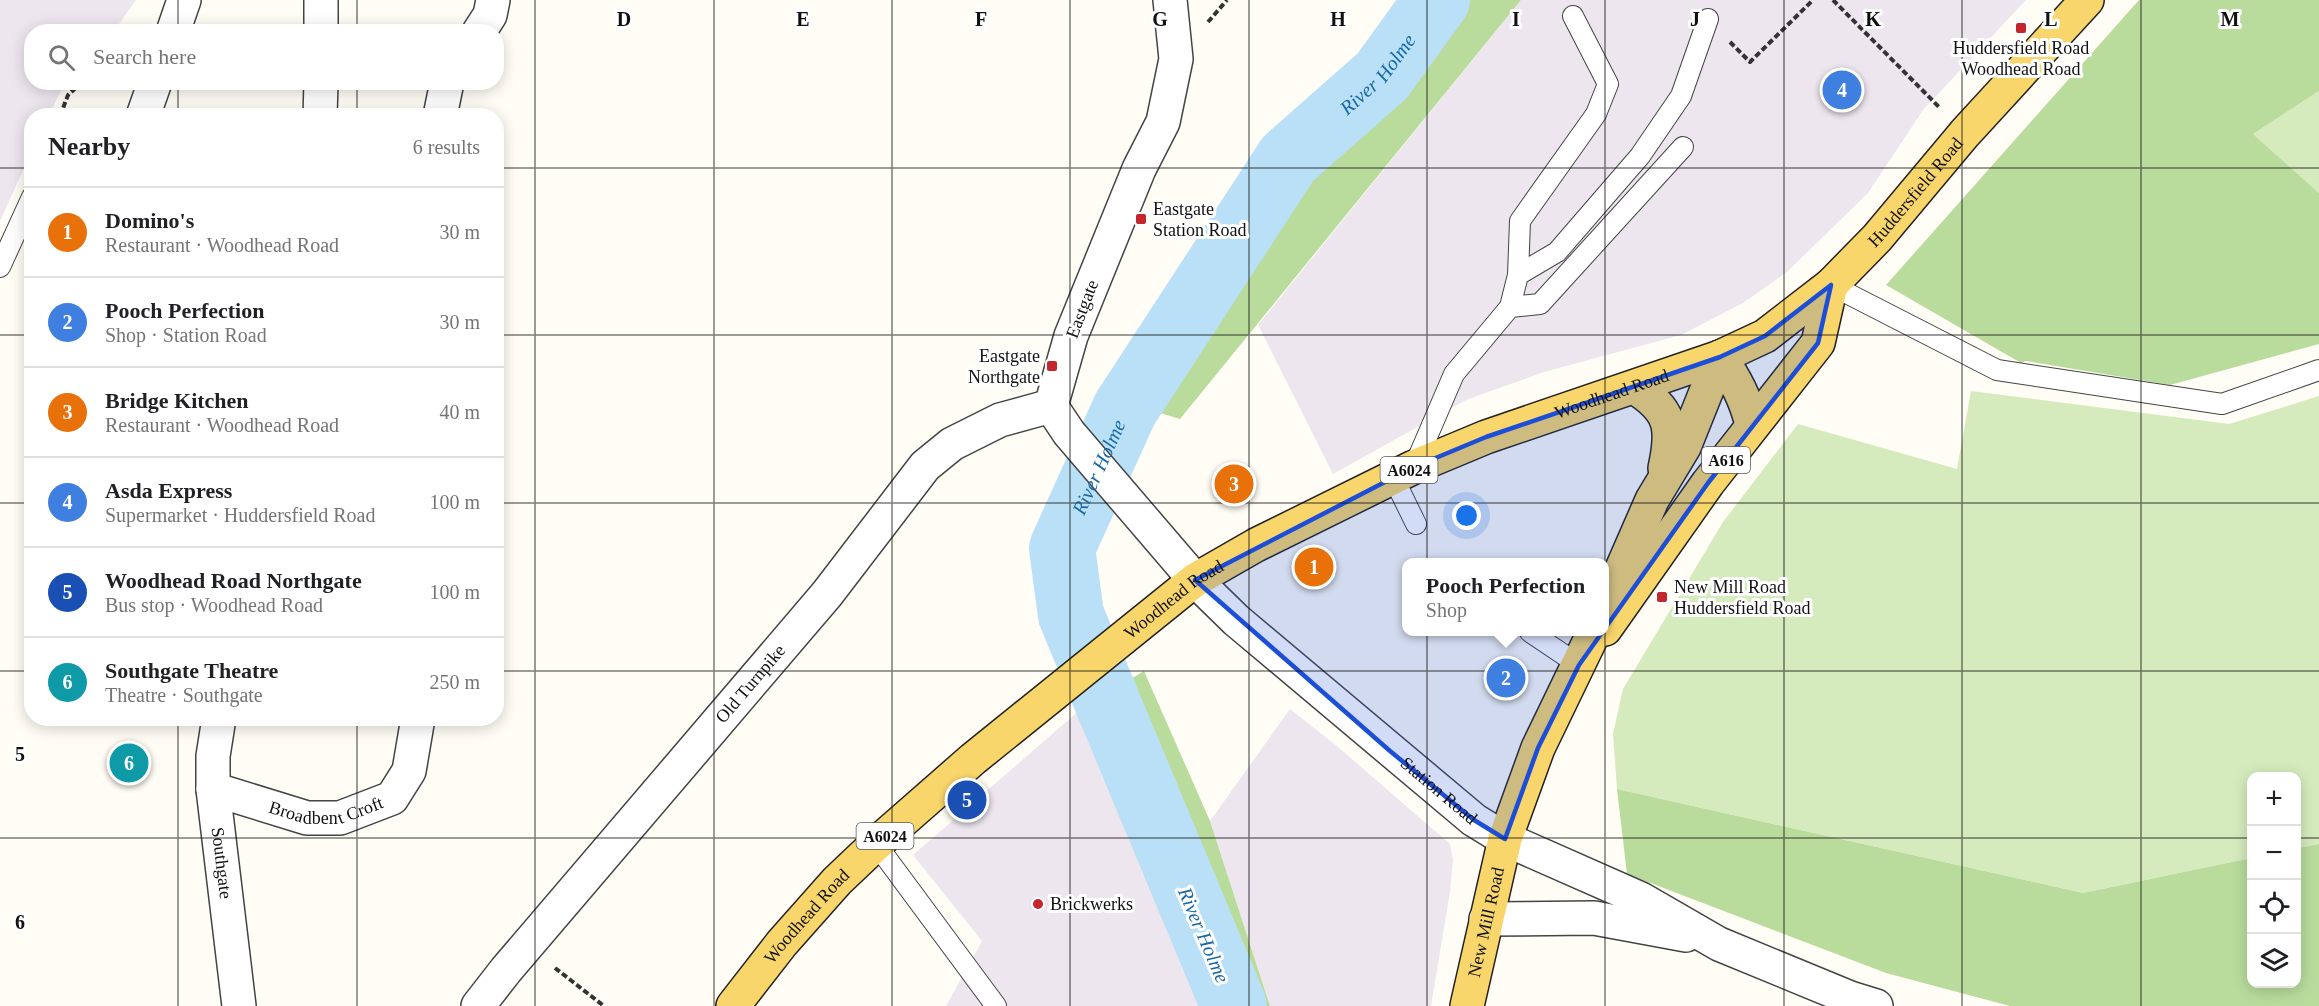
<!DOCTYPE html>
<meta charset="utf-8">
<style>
body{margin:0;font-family:"Times New Roman",serif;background:#f6f6f6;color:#202124}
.controls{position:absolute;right:18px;bottom:18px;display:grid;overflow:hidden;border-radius:12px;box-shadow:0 3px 15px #0003}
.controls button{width:54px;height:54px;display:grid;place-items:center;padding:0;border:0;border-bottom:2px solid #e0e0e0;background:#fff;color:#202124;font:30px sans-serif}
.you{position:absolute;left:1467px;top:516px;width:21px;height:21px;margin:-15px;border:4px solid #fff;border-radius:50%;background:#1a73e8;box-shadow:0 0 0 9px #1a73e833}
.badge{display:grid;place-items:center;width:39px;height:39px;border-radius:50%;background:#0f766e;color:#fff;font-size:20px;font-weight:700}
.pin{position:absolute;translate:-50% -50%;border:3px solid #fff;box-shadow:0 2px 6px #0006}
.popup{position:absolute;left:1402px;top:558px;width:207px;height:78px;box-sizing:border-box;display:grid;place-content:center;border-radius:12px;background:#fff;filter:drop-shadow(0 2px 4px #0005);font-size:20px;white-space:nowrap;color:#757577}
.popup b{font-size:22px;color:#202124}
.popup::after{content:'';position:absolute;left:50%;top:100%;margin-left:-12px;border:12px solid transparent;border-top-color:#fff}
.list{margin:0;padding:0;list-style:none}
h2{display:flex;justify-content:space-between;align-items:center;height:78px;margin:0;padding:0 24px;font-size:26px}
h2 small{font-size:20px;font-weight:400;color:#757577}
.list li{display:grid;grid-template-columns:39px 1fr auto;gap:18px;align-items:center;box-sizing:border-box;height:90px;padding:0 24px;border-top:2px solid #e0e0e0}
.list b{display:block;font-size:22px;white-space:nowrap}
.list p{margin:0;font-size:20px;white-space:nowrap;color:#757577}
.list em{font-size:20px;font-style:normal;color:#757577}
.icon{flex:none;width:33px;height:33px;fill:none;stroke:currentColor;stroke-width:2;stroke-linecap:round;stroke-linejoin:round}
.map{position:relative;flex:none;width:2319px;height:1006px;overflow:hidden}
.search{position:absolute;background:#fff;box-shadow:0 3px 15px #0003;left:24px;top:24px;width:480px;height:66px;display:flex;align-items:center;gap:15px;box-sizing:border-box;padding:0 21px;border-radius:24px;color:#757577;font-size:22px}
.panel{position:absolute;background:#fff;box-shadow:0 3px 15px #0003;left:24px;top:108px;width:480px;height:618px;border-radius:24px}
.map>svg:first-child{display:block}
</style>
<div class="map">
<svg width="2319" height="1006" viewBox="0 0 2319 1006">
<rect width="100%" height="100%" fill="#fffdf5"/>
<!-- industrial -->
<path fill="#eee6ef" d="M0 0H136L114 31 32 32V82L69 83 62 89 49 115 32 116 31 153 0 221Z
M1521 0H2026L1923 110 1868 193 1787 272 1743 303 1681 335 1544 372 1466 400 1333 474 1258 325Z
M1081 709 1210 1006H946L982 941 913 855Z
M1290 709 1338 747 1450 844 1453 860 1450 892 1431 1006H1270L1210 821Z"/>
<!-- green -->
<path fill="#d5ebbd" d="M2319 91V193L2253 134Z
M1971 391 2229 424 2319 396V844L2297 848 2296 776H2252L2251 858 2083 893 1617 789 1613 734 1623 689 1723 522 1798 424 1957 469Z"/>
<!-- forest -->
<path fill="#b9dc9c" d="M1398 0H1521L1180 419 1103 396 1221 217 1384 26Z
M2139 0H2319V91L2253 134 2319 193V344L2170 385 2026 361 2021 363 1886 285Z
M1144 671 1210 821 1270 1006H1210L1081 709Z
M1617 789 2083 893 2251 858 2252 984H2296L2297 848 2319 844V1006H2010L1886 973 1627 874Z"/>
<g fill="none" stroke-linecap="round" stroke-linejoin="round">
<!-- river -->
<path stroke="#b9e0f7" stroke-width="66" id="s1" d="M1234 1006 1071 615 1062 548 1125 409 1288 159 1382 76 1437 0"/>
<defs>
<path id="service" d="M0 267 32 197
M1518 275 1557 252 1640 156 1681 96 1708 19
M1831 285 1997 370 2222 404 2319 370
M1510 307 1540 304 1683 147
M1414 467 1454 374 1510 307 1518 275 1520 221 1596 114 1608 84 1573 16
M1393 477 1416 524
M1530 632 1579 665
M876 844 996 1006"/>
<g id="minor">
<path d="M173 32 184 0"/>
<path d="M479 32 490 15 493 0"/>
<path d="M143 116 155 82"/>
<path d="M440 116 447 82"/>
<path id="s2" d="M213 789 307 818H340L392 798 409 771 418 718"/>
</g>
<g id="tertiary">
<path id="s3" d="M1170 0 1176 59 1163 122 1139 169 1071 336 1051 406 1069 433 1195 580 1236 620 1474 820 1505 839 1641 899 1719 944 1850 998 1876 1006"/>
<path d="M321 32V0"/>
<path d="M320 116 321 82"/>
<path id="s4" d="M219 718 213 756V789L239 1006"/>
<path d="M1486 919 1594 918 1686 935"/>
<path id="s5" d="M478 1006 506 970 827 594 925 466 952 444 1000 420 1051 406"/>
</g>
<g id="primary">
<path d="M1720 357C1735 379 1746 399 1752 425"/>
<path d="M1634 387C1671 410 1674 427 1665 468"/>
<path d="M1607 603 1652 500 1684 447 1720 357"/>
<path d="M1605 629 1708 483 1818 343 1831 285"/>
<path id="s6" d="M733 1006 782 943 837 881 876 844 973 759 1195 580 1256 545 1414 467 1486 437 1720 357 1765 336 1831 285 1877 238 1965 133 2087 0"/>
<path id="s7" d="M1467 1006 1505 839 1538 748 1594 632"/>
</g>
</defs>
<!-- service casing -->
<use href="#service" stroke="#444" stroke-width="22"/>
<!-- minor casing -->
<use href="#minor" stroke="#444" stroke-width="36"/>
<!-- tertiary casing -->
<use href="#tertiary" stroke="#444" stroke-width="36"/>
<!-- primary casing -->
<use href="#primary" stroke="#222" stroke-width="36"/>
<!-- path -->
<path stroke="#333" stroke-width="4" stroke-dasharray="6 3" stroke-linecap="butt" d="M1833 0 1940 108
M1208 22 1227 0
M1730 42 1750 62 1813 0
M60 116 68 95 82 82
M555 968 604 1006"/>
<!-- service -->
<use href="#service" stroke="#fff" stroke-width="20"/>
<!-- minor -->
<use href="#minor" stroke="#fff" stroke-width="33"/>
<!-- tertiary -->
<use href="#tertiary" stroke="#fff" stroke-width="33"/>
<!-- primary -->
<use href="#primary" stroke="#f9d66b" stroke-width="33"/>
</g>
<!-- marked area -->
<path fill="#1d4ed8" fill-opacity="0.2" stroke="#1d4ed8" stroke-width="4.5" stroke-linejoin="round" d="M1831 285 1818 343 1708 483 1579 665 1538 748 1505 839 1474 820 1390 751 1195 580 1414 467 1486 437 1720 357 1765 336Z"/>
<!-- grid -->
<path fill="none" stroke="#111" stroke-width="1.5" stroke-opacity="0.55" d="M178 0V32M357 0V32M535 0V1006M714 0V1006M892 0V1006M1070 0V1006M1249 0V1006M1427 0V1006M1605 0V1006M1784 0V1006M1962 0V1006M2141 0V1006M178 82V116M357 82V116M0 168H32M496 168H2319M0 335H32M496 335H2319M0 503H32M496 503H2319M0 671H32M496 671H2319M178 718V1006M357 718V1006M0 838H2252M2296 838H2319"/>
<!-- markers -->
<g fill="#c4262e" stroke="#fff" stroke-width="2">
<rect x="2015" y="22" width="12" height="12" rx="3"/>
<rect x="1135" y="213" width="12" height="12" rx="3"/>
<rect x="1046" y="360" width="12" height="12" rx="3"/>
<rect x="1656" y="591" width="12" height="12" rx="3"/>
<circle cx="1038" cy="904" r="6"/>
</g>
<g text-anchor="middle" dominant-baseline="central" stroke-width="6" stroke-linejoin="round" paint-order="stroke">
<!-- shield labels -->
<g fill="#fff" stroke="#585858" stroke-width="1.5">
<rect x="1702" y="447" width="48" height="26" rx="4.5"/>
<rect x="1380.5" y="457" width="57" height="26" rx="4.5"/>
<rect x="856.5" y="823" width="57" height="26" rx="4.5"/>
</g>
<g font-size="16" font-weight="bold" fill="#111">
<text x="1726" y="460">A616</text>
<text x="1409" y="470">A6024</text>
<text x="885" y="836">A6024</text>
</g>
<!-- poi labels -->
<g font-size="18" fill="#111" stroke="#fff" text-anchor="start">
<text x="2021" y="48" text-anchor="middle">Huddersfield Road<tspan x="2021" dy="21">Woodhead Road</tspan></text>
<text x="1153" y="209">Eastgate<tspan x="1153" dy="21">Station Road</tspan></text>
<text x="1040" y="356" text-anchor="end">Eastgate<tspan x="1040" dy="21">Northgate</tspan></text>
<text x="1674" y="587">New Mill Road<tspan x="1674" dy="21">Huddersfield Road</tspan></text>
<text x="1050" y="904">Brickwerks</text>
</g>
<!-- street labels -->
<g font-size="18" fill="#111" stroke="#fff">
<text stroke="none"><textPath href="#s6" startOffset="1461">Huddersfield Road</textPath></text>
<text transform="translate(1082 309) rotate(-69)">Eastgate</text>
<text stroke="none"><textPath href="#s6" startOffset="1088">Woodhead Road</textPath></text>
<text stroke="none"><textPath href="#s6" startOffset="602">Woodhead Road</textPath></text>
<text stroke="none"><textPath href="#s5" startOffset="422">Old Turnpike</textPath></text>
<text stroke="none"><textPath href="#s3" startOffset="978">Station Road</textPath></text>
<text stroke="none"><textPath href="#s2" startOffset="118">Broadbent Croft</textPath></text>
<text stroke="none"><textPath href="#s4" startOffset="146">Southgate</textPath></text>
<text stroke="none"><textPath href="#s6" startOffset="116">Woodhead Road</textPath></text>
<text stroke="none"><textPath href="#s7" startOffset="86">New Mill Road</textPath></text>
</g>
<!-- water labels -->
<g font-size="20" font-style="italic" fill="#1768a6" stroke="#fff">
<text stroke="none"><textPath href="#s1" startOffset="1066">River Holme</textPath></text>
<text stroke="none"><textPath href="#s1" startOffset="580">River Holme</textPath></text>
<text transform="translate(1204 935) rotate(67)">River Holme</text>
</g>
</g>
<g font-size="20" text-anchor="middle" font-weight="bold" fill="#111" stroke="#fff" stroke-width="6" stroke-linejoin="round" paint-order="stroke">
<text x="624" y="26">D</text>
<text x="803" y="26">E</text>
<text x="981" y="26">F</text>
<text x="1160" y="26">G</text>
<text x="1338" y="26">H</text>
<text x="1516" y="26">I</text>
<text x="1695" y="26">J</text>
<text x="1873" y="26">K</text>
<text x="2051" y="26">L</text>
<text x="2230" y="26">M</text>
<text x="20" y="761">5</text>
<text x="20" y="929">6</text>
</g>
</svg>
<div class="controls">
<button>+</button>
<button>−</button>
<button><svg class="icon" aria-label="locate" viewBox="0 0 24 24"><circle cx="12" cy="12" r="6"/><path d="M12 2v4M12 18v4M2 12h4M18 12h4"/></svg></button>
<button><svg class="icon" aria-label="layers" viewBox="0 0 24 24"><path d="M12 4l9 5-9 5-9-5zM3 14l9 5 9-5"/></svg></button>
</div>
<div class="you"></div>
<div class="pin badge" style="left:1314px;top:567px;background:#e8710a">1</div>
<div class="pin badge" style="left:1506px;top:678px;background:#3f7fe0">2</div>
<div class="popup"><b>Pooch Perfection</b>Shop</div>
<div class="pin badge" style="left:1234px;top:484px;background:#e8710a">3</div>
<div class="pin badge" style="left:1842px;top:90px;background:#3f7fe0">4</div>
<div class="pin badge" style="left:967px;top:800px;background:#1a4fb4">5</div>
<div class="pin badge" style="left:129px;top:763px;background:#0f9aa8">6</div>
<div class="search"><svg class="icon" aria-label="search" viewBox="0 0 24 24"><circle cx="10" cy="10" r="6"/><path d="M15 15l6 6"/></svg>Search here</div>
<section class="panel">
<h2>Nearby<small>6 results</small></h2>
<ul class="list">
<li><span class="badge" style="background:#e8710a">1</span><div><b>Domino's</b><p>Restaurant · Woodhead Road</p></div><em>30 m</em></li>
<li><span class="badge" style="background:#3f7fe0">2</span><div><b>Pooch Perfection</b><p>Shop · Station Road</p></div><em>30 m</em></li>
<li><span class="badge" style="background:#e8710a">3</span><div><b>Bridge Kitchen</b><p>Restaurant · Woodhead Road</p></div><em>40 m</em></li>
<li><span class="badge" style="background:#3f7fe0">4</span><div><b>Asda Express</b><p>Supermarket · Huddersfield Road</p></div><em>100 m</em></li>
<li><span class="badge" style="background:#1a4fb4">5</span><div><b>Woodhead Road Northgate</b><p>Bus stop · Woodhead Road</p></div><em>100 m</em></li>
<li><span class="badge" style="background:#0f9aa8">6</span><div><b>Southgate Theatre</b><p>Theatre · Southgate</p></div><em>250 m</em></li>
</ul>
</section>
</div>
